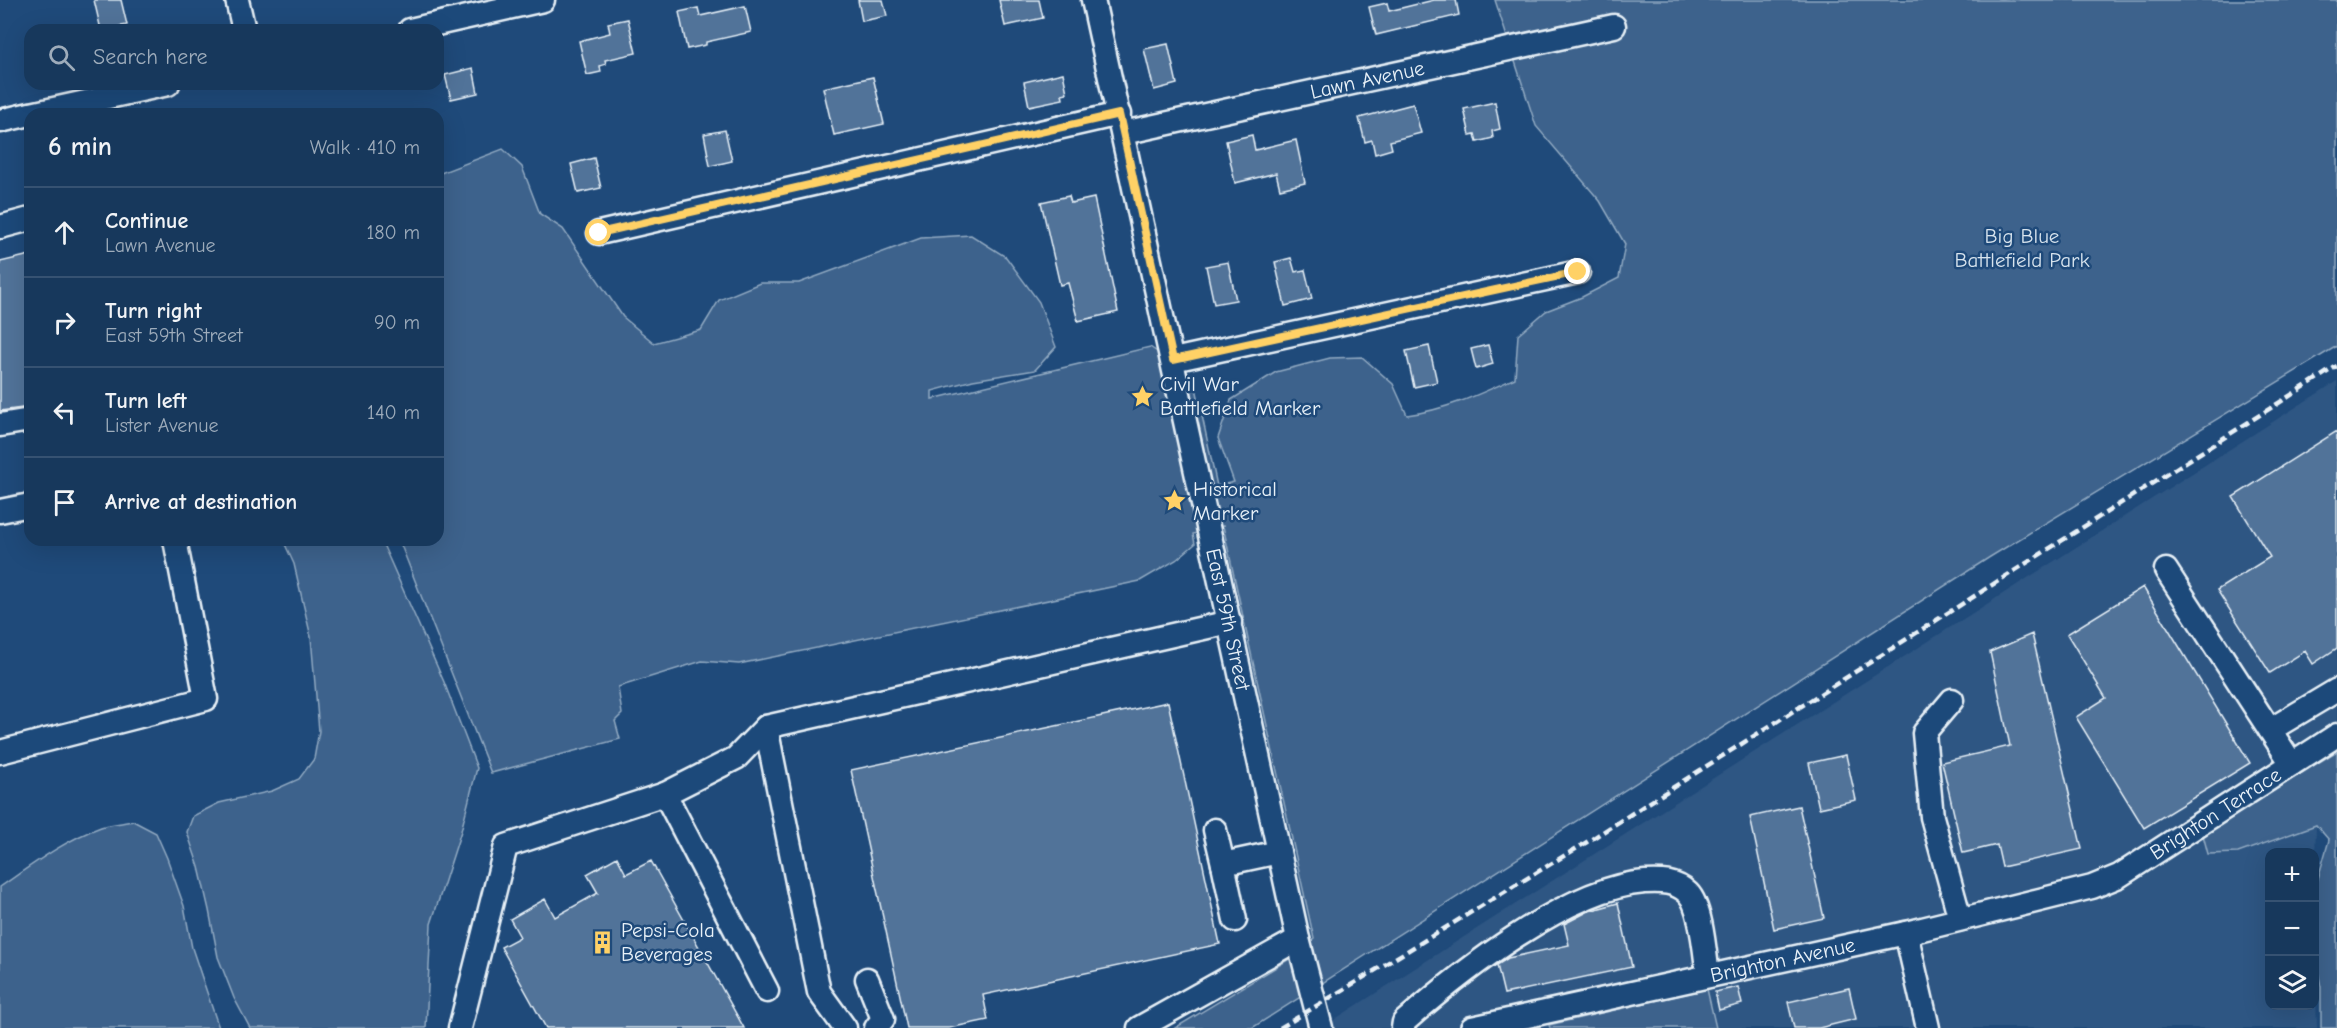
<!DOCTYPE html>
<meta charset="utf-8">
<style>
body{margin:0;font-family:"Comic Neue",sans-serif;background:#203f62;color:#f1f3f6}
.controls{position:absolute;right:18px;bottom:18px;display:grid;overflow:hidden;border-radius:12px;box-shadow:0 6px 24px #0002}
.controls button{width:54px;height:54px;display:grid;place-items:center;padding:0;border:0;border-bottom:2px solid #365272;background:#17385c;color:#f1f3f6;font:30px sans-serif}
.stop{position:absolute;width:18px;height:18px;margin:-14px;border:4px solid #ffd166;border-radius:50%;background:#fff}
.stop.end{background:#ffd166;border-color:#fff;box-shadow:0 2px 6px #0008}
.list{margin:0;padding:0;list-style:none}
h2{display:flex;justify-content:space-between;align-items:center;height:78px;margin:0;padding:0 24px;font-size:26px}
h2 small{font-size:20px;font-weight:400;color:#9eacbb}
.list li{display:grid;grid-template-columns:39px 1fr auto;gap:18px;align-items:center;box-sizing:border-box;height:90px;padding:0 24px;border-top:2px solid #365272}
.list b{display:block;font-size:22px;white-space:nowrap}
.list p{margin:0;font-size:20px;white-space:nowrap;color:#9eacbb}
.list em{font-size:20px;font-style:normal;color:#9eacbb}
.icon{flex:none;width:33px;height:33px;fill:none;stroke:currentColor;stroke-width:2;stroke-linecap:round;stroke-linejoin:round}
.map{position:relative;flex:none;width:2337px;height:1028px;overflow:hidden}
.search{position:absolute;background:#17385c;box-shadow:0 6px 24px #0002;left:24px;top:24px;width:420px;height:66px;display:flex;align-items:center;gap:15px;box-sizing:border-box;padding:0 21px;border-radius:18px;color:#9eacbb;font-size:22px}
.panel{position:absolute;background:#17385c;box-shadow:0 6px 24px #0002;left:24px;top:108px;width:420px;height:438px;border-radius:18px}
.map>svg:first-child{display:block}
</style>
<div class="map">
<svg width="2337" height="1028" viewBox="0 0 2337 1028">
<rect width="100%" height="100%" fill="#1f4a7a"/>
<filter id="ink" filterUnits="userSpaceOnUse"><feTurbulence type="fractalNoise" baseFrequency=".0167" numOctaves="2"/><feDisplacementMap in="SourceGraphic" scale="12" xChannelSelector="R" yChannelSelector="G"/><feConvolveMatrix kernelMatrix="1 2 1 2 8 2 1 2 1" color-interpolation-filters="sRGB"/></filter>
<g filter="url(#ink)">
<!-- built -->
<path fill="#2e5683" d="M2337 381V766L2316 825 2315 858 2314 852H2270V1006H2314L2315 971 2317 1028H1321Z"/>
<!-- green -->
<path fill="#3c628c" stroke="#92aac2" stroke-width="1.5" d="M1495 0H2337V346L1990 557 1252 1028H1175L1288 960 1314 939 1223 526 1193 534 1195 544 1176 560 1140 581 739 664 702 661 618 687 622 714 615 721 620 739 491 773 399 540H438V174L503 149 522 167 540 214 563 229 623 317 654 343 701 330 719 300 760 283H799L921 238 971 235 1006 257 1039 302 1056 347 1035 370 973 380 932 391V399L1150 347 1194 378 1217 486 1234 482 1218 438 1231 400 1276 372 1330 358 1362 357 1393 384 1407 415C1446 410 1480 394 1515 378L1518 335 1546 311 1582 297 1619 278 1625 244 1600 201 1536 126Z
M283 540H381L444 682 477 768 461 831 431 924 426 1028H250L234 998 218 957 209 910 199 867 187 832 193 816 219 803 272 791 299 779 314 759 319 731 311 637 294 564Z
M2337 751V1028H2321V987L2314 951 2315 889 2329 840 2316 825 2238 853 2208 854 2203 835Z
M133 821 156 833 167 858 184 906 192 948 219 1028H0V887C32 865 65 840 101 827 111 824 123 823 133 821Z
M1707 989 1716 1028H1550L1549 1025Z"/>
<!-- building -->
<path fill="#517399" stroke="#e8f1f8" stroke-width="1.5" d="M94 0H121L127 25 101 30Z
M858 0H883L887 16 862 21Z
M999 0H1039L1043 18 1005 26Z
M1434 0H1456L1459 15 1376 35 1369 7 1387 3 1389 11Z
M745 6 751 32 706 42V45L687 49 679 12 698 8 700 16Z
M628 19 636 53 605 60 606 64 600 66 601 72 587 75 579 41 610 33 608 23Z
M1168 44 1177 84 1154 90 1144 49Z
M473 68 478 93 451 99 445 75Z
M1063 73 1067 93 1062 94 1063 99 1029 106 1024 82Z
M873 77 884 124 834 135 823 88Z
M1495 102 1500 129 1492 131 1493 138 1477 142 1475 134 1470 135 1464 109Z
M1413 104 1421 133 1390 141 1392 149 1375 154 1372 140 1365 142 1359 118Z
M725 130 732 161 710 166 704 134Z
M1252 135 1255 150 1296 140 1305 183 1280 189 1276 173 1235 183 1226 141Z
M594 158 601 188 578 193 571 164Z
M1069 196 1071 203 1094 198 1118 312 1078 321 1068 283 1060 285 1041 202Z
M30 255V407L0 411V262Z
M1291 258 1295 272 1305 270 1312 299 1285 306 1275 262Z
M1228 262 1236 300 1214 304 1206 266Z
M1488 345 1493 364 1476 369 1471 349Z
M1429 346 1437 382 1414 387 1406 351Z
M2337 431V648L2313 664 2305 651 2270 673 2217 590 2270 557 2233 497Z
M2143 587 2250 763 2144 828 2076 717 2106 698 2067 634Z
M2032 634 2082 849 2002 867 1997 845 1963 853 1942 762 2010 746 1990 652Z
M1168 702 1220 944 983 995 988 1020 949 1028H907L851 770Z
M1846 755 1856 800 1819 808 1809 763Z
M1799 806 1824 918 1774 929 1750 817Z
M617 857 626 874 651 861 744 1028H546L501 947 520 937 510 919 545 899 555 917 598 893 587 874Z
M1618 903 1632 967 1504 994 1497 965 1508 958 1569 945 1564 924 1589 911Z
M1738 987 1742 1004 1719 1010 1715 992Z
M1849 988 1856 1019 1819 1028H1794L1788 1002Z"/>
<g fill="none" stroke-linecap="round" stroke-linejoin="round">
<defs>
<g id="minor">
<path d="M237 0 244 30"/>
<path id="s1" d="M1093 0 1298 939 1321 1028"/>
<path d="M410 30 543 0"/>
<path d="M31 114 168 84"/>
<path d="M0 121 30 114"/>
<path id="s2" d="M1123 133 1614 26"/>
<path d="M0 227 30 219"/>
<path d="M599 233 1119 114"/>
<path d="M1173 360 1578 272"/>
<path d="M0 425 30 420"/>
<path d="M0 511 30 505"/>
<path d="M2166 570 2292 764"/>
<path d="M1952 700 1924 733 1932 817 1960 919"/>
<path d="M2270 730 2337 690"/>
<path d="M0 752 206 699 175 540"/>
<path d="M665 794 736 758 766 727"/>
<path d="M1215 830 1223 864 1279 852"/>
<path d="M1223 864 1235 920"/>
<path d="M1906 933 1928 1028"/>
<path d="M867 979 883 1019 876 1028"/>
<path d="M460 1028 506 846 665 794 767 991"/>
<path d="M845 1028 819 992 766 727 1230 622"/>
<path d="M1139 1028 1298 939"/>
<path d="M1403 1028 1404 1022C1461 972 1569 887 1645 882 1660 881 1676 881 1688 893 1702 907 1705 956 1708 976"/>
<path id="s3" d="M1472 1028 1906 933 2092 887 2119 876 2337 735"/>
</g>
</defs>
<!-- minor casing -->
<use href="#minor" stroke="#e8f1f8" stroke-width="27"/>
<!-- minor -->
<use href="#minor" stroke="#1f4a7a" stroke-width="22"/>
<!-- rail -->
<path stroke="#e8f1f8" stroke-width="4.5" stroke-dasharray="9 4.5" stroke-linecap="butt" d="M1280 1028 1587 842 2337 366"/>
</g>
</g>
<g fill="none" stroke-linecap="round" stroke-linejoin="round" filter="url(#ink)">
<!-- route -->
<path stroke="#ffd166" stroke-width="8" d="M599 233 1119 114 1173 360 1578 272"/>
</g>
<!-- icons -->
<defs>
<symbol id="sight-bare" viewBox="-9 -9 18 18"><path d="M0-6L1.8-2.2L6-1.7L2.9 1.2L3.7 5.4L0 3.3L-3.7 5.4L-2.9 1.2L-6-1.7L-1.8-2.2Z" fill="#ffd166" stroke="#1f4a7a" stroke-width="2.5" paint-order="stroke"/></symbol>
<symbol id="building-bare" viewBox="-9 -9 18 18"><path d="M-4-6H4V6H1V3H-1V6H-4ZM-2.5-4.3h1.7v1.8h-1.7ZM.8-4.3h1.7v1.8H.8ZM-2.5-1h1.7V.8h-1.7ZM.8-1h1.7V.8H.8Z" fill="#ffd166" stroke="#1f4a7a" stroke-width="2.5" paint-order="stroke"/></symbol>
</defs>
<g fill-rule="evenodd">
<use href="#sight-bare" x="1126" y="380" width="33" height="33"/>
<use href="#sight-bare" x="1158" y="484" width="33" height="33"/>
<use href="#building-bare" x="586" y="926" width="33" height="33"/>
</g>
<g text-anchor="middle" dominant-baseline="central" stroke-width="5" stroke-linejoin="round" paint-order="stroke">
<!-- street labels -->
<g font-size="21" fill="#e8f1f8" stroke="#1f4a7a">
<text stroke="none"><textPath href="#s2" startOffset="250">Lawn Avenue</textPath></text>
<text stroke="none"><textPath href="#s1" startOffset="634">East 59th Street</textPath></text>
<text stroke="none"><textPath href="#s3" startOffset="780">Brighton Terrace</textPath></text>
<text stroke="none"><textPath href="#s3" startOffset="318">Brighton Avenue</textPath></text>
</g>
<!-- park labels -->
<g font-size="21" fill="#d7e3ed" stroke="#1f4a7a">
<text x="2022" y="236">Big Blue<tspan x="2022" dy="24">Battlefield Park</tspan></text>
</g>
<!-- poi labels -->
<g font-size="21" fill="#e8f1f8" stroke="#1f4a7a" text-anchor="start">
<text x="1160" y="384">Civil War<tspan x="1160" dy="24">Battlefield Marker</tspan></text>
<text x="1193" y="489">Historical<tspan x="1193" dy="24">Marker</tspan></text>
<text x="621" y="930">Pepsi-Cola<tspan x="621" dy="24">Beverages</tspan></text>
</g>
</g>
</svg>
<div class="controls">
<button>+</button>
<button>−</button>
<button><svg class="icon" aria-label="layers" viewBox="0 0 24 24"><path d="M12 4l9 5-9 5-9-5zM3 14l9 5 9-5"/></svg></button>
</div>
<div class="stop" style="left:599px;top:233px"></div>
<div class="stop end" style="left:1578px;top:272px"></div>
<div class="search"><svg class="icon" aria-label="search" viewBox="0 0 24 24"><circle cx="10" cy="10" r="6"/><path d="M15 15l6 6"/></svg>Search here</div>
<section class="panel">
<h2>6 min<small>Walk · 410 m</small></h2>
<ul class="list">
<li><svg class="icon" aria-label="ahead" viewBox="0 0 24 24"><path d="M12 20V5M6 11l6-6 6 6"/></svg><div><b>Continue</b><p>Lawn Avenue</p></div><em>180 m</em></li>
<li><svg class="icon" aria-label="right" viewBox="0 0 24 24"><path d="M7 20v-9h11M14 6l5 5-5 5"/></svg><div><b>Turn right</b><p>East 59th Street</p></div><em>90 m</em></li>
<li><svg class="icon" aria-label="left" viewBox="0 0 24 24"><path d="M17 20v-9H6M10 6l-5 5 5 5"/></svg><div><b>Turn left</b><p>Lister Avenue</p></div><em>140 m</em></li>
<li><svg class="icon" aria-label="arrive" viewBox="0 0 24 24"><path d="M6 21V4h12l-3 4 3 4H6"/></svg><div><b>Arrive at destination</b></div></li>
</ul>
</section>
</div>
